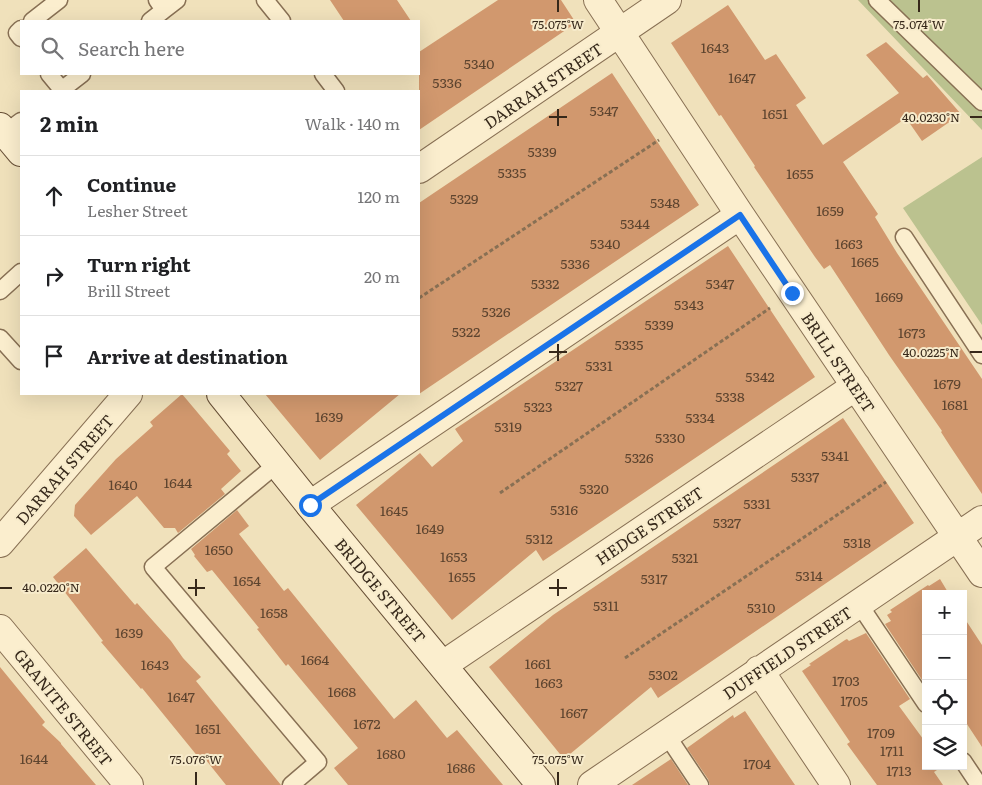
<!DOCTYPE html>
<meta charset="utf-8">
<style>
body{margin:0;font-family:Literata,serif;background:#f2f2f2;color:#202124}
.controls{position:absolute;right:15px;bottom:15px;display:grid;overflow:hidden;border-radius:0px;box-shadow:0 5px 20px #0002}
.controls button{width:45px;height:45px;display:grid;place-items:center;padding:0;border:0;border-bottom:1px solid #e0e0e0;background:#fff;color:#202124;font:25px sans-serif}
.stop{position:absolute;width:15px;height:15px;margin:-11px;border:4px solid #1a73e8;border-radius:50%;background:#fff}
.stop.end{background:#1a73e8;border-color:#fff;box-shadow:0 1px 5px #0008}
.list{margin:0;padding:0;list-style:none}
h2{display:flex;justify-content:space-between;align-items:center;height:65px;margin:0;padding:0 20px;font-size:21px}
h2 small{font-size:16px;font-weight:400;color:#757577}
.list li{display:grid;grid-template-columns:32px 1fr auto;gap:15px;align-items:center;box-sizing:border-box;height:80px;padding:0 20px;border-top:1px solid #e0e0e0}
.list b{display:block;font-size:19px;white-space:nowrap}
.list p{margin:0;font-size:16px;white-space:nowrap;color:#757577}
.list em{font-size:16px;font-style:normal;color:#757577}
.icon{flex:none;width:28px;height:28px;fill:none;stroke:currentColor;stroke-width:2;stroke-linecap:round;stroke-linejoin:round}
.map{position:relative;flex:none;width:982px;height:785px;overflow:hidden}
.search{position:absolute;background:#fff;box-shadow:0 5px 20px #0002;left:20px;top:20px;width:400px;height:55px;display:flex;align-items:center;gap:12px;box-sizing:border-box;padding:0 18px;border-radius:0px;color:#757577;font-size:19px}
.panel{position:absolute;background:#fff;box-shadow:0 5px 20px #0002;left:20px;top:90px;width:400px;height:305px;border-radius:0px}
.map>svg:first-child{display:block}
</style>
<div class="map">
<svg width="982" height="785" viewBox="0 0 982 785">
<rect width="100%" height="100%" fill="#f0e1bb"/>
<!-- cemetery -->
<path fill="#bbc28f" d="M858 0H982V130Z
M982 157V325L903 208Z"/>
<!-- building -->
<path fill="#d1986e" d="M330 0H397L411 21H344Z
M498 0H561L576 23 419 130V52Z
M728 5 765 60 776 54 806 98 796 105 823 145 899 93 866 55 886 42 923 78 927 75 961 114 922 141 906 118 843 162 878 214 875 217 897 253 982 379V494L950 446 941 432 942 431 889 355 830 265 824 269 815 257 754 167 755 166 721 115 719 116 671 43Z
M612 73 699 205 419 394V203Z
M728 246 815 377 543 561 536 550 452 620 356 505 420 453 432 467 463 441 455 429Z
M182 394 230 451 227 454 241 471 221 489 225 494 178 533 175 528H164L137 496 91 535 74 516 75 505 116 459 153 426 150 422Z
M265 394H400L320 460Z
M843 418 914 523 658 698 651 687 564 759 489 667 553 615Z
M237 510 249 526 239 534 284 591 288 588 394 719 416 700 447 738 457 730 503 785H348L334 768 358 748 288 664 286 666 257 629 259 628 212 570 207 572 194 556 195 555 191 549Z
M86 548 135 605 137 603 171 641 183 658 201 677 196 681 281 785H226L202 755 199 758 142 688 141 689 101 642 103 641 53 577Z
M940 579 949 594H926V686L885 624 891 621 887 615 892 612 890 610 928 585 929 586Z
M963 616 982 645V747L963 718Z
M866 633 910 699 899 706 926 743V766H939L940 768 934 772 943 785H877L847 744 850 742 802 671 811 665 809 664 845 640 847 639 849 641Z
M0 667 45 722 42 725 61 743V744L96 785H0Z
M745 711 778 760 795 785H710L708 779 687 748 733 715 734 718Z
M671 759 688 785H632Z"/>
<g fill="none" stroke-linecap="round" stroke-linejoin="round">
<defs>
<path id="service" d="M265 0 282 21
M877 0 982 102
M164 10 177 0
M32 21 59 0
M150 21 164 10 157 0
M21 29 17 33 21 38
M49 74 63 91
M323 74 336 91
M60 91 82 74
M5 133 21 121
M904 237 982 355
M0 291 21 272
M0 338 21 361
M277 464 153 567 318 762 291 785
M859 604 926 704
M666 734 700 785
M963 761 979 785"/>
<path id="minor" d="M598 0 740 215 982 573
M419 169 667 0
M310 505 740 215
M0 543 128 394
M0 629 129 785
M443 665 856 386
M759 670 836 785
M592 785 982 520"/>
<path id="secondary" d="M0 127 21 152
M221 394 310 505 541 785"/>
</defs>
<!-- service casing -->
<use href="#service" stroke="#887054" stroke-width="19"/>
<!-- minor casing -->
<use href="#minor" stroke="#887054" stroke-width="30"/>
<!-- secondary casing -->
<use href="#secondary" stroke="#695138" stroke-width="30"/>
<!-- path -->
<path stroke="#887054" stroke-width="3" stroke-dasharray="4 2.5" stroke-linecap="butt" d="M419 298 659 140
M500 493 770 308
M625 658 886 482"/>
<!-- service -->
<use href="#service" stroke="#fbeece" stroke-width="16"/>
<!-- minor -->
<use href="#minor" stroke="#fbeece" stroke-width="28"/>
<!-- secondary -->
<use href="#secondary" stroke="#fbeece" stroke-width="28"/>
</g>
<g fill="none" stroke-linecap="round" stroke-linejoin="round">
<!-- route -->
<path stroke="#1a73e8" stroke-width="6" d="M310 505 740 215 792 293"/>
</g>
<!-- ticks -->
<path fill="none" stroke="#36281a" stroke-width="2" d="M558 0V12M919 0V12M558 109V126M549 117H567M970 117H982M558 344V361M549 352H567M970 352H982M196 579V596M558 579V596M0 588H12M188 588H205M549 588H567M196 772V785M558 772V785"/>
<g text-anchor="middle" dominant-baseline="central" stroke-width="4" stroke-linejoin="round" paint-order="stroke">
<!-- number labels -->
<g font-size="14" fill="#5d442f">
<text x="715" y="47">1643</text>
<text x="479" y="63">5340</text>
<text x="742" y="77">1647</text>
<text x="447" y="82">5336</text>
<text x="604" y="110">5347</text>
<text x="775" y="113">1651</text>
<text x="542" y="151">5339</text>
<text x="512" y="172">5335</text>
<text x="800" y="173">1655</text>
<text x="464" y="198">5329</text>
<text x="665" y="202">5348</text>
<text x="830" y="210">1659</text>
<text x="635" y="223">5344</text>
<text x="605" y="243">5340</text>
<text x="849" y="243">1663</text>
<text x="865" y="261">1665</text>
<text x="575" y="263">5336</text>
<text x="545" y="283">5332</text>
<text x="720" y="283">5347</text>
<text x="889" y="296">1669</text>
<text x="689" y="304">5343</text>
<text x="496" y="311">5326</text>
<text x="659" y="324">5339</text>
<text x="466" y="331">5322</text>
<text x="912" y="332">1673</text>
<text x="629" y="344">5335</text>
<text x="599" y="365">5331</text>
<text x="760" y="376">5342</text>
<text x="947" y="383">1679</text>
<text x="569" y="385">5327</text>
<text x="730" y="396">5338</text>
<text x="955" y="404">1681</text>
<text x="538" y="406">5323</text>
<text x="329" y="416">1639</text>
<text x="700" y="417">5334</text>
<text x="508" y="426">5319</text>
<text x="670" y="437">5330</text>
<text x="835" y="455">5341</text>
<text x="639" y="457">5326</text>
<text x="805" y="476">5337</text>
<text x="178" y="482">1644</text>
<text x="123" y="484">1640</text>
<text x="594" y="488">5320</text>
<text x="757" y="503">5331</text>
<text x="564" y="509">5316</text>
<text x="394" y="510">1645</text>
<text x="727" y="522">5327</text>
<text x="430" y="528">1649</text>
<text x="539" y="538">5312</text>
<text x="857" y="542">5318</text>
<text x="219" y="549">1650</text>
<text x="454" y="556">1653</text>
<text x="685" y="557">5321</text>
<text x="809" y="575">5314</text>
<text x="462" y="576">1655</text>
<text x="654" y="578">5317</text>
<text x="247" y="580">1654</text>
<text x="606" y="605">5311</text>
<text x="761" y="607">5310</text>
<text x="274" y="612">1658</text>
<text x="129" y="632">1639</text>
<text x="315" y="659">1664</text>
<text x="538" y="663">1661</text>
<text x="155" y="664">1643</text>
<text x="663" y="674">5302</text>
<text x="846" y="680">1703</text>
<text x="549" y="682">1663</text>
<text x="342" y="691">1668</text>
<text x="181" y="696">1647</text>
<text x="854" y="700">1705</text>
<text x="574" y="712">1667</text>
<text x="367" y="723">1672</text>
<text x="208" y="728">1651</text>
<text x="881" y="732">1709</text>
<text x="892" y="750">1711</text>
<text x="391" y="753">1680</text>
<text x="34" y="758">1644</text>
<text x="757" y="763">1704</text>
<text x="461" y="767">1686</text>
<text x="899" y="770">1713</text>
</g>
<!-- street labels -->
<g font-size="16" fill="#36281a" stroke="#f7ebcb">
<text transform="translate(543 85) rotate(-34)">DARRAH STREET</text>
<text transform="translate(839 362) rotate(56)">BRILL STREET</text>
<text transform="translate(64 469) rotate(-49)">DARRAH STREET</text>
<text transform="translate(649 525) rotate(-34)">HEDGE STREET</text>
<text transform="translate(381 590) rotate(50)">BRIDGE STREET</text>
<text transform="translate(787 652) rotate(-34)">DUFFIELD STREET</text>
<text transform="translate(64 707) rotate(51)">GRANITE STREET</text>
</g>
</g>
<g font-size="12" text-anchor="middle" fill="#36281a" stroke="#f7ebcb" stroke-width="4" stroke-linejoin="round" paint-order="stroke">
<text x="558" y="29">75.075°W</text>
<text x="919" y="29">75.074°W</text>
<text x="931" y="122">40.0230°N</text>
<text x="931" y="357">40.0225°N</text>
<text x="51" y="592">40.0220°N</text>
<text x="196" y="764">75.076°W</text>
<text x="558" y="764">75.075°W</text>
</g>
</svg>
<div class="controls">
<button>+</button>
<button>−</button>
<button><svg class="icon" aria-label="locate" viewBox="0 0 24 24"><circle cx="12" cy="12" r="6"/><path d="M12 2v4M12 18v4M2 12h4M18 12h4"/></svg></button>
<button><svg class="icon" aria-label="layers" viewBox="0 0 24 24"><path d="M12 4l9 5-9 5-9-5zM3 14l9 5 9-5"/></svg></button>
</div>
<div class="stop" style="left:310px;top:505px"></div>
<div class="stop end" style="left:792px;top:293px"></div>
<div class="search"><svg class="icon" aria-label="search" viewBox="0 0 24 24"><circle cx="10" cy="10" r="6"/><path d="M15 15l6 6"/></svg>Search here</div>
<section class="panel">
<h2>2 min<small>Walk · 140 m</small></h2>
<ul class="list">
<li><svg class="icon" aria-label="ahead" viewBox="0 0 24 24"><path d="M12 20V5M6 11l6-6 6 6"/></svg><div><b>Continue</b><p>Lesher Street</p></div><em>120 m</em></li>
<li><svg class="icon" aria-label="right" viewBox="0 0 24 24"><path d="M7 20v-9h11M14 6l5 5-5 5"/></svg><div><b>Turn right</b><p>Brill Street</p></div><em>20 m</em></li>
<li><svg class="icon" aria-label="arrive" viewBox="0 0 24 24"><path d="M6 21V4h12l-3 4 3 4H6"/></svg><div><b>Arrive at destination</b></div></li>
</ul>
</section>
</div>
